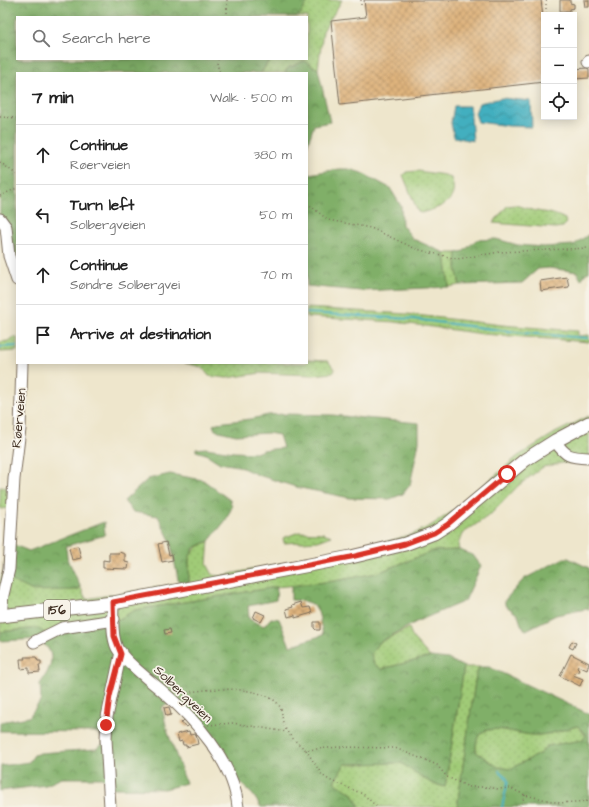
<!DOCTYPE html>
<meta charset="utf-8">
<style>
body{margin:0;font-family:"Architects Daughter",sans-serif;background:#f2f2f2;color:#222}
.controls{position:absolute;right:12px;top:12px;display:grid;overflow:hidden;border-radius:0px;box-shadow:0 2px 10px #0003}
.controls button{width:36px;height:36px;display:grid;place-items:center;padding:0;border:0;border-bottom:1px solid #e0e0e0;background:#fff;color:#222;font:20px sans-serif}
.stop{position:absolute;width:12px;height:12px;margin:-9px;border:3px solid #d93025;border-radius:50%;background:#fff}
.stop.end{background:#d93025;border-color:#fff;box-shadow:0 1px 4px #0008}
.list{margin:0;padding:0;list-style:none}
h2{display:flex;justify-content:space-between;align-items:center;height:52px;margin:0;padding:0 16px;font-size:17px}
h2 small{font-size:13px;font-weight:400;color:#767676}
.list li{display:grid;grid-template-columns:26px 1fr auto;gap:12px;align-items:center;box-sizing:border-box;height:60px;padding:0 16px;border-top:1px solid #e0e0e0}
.list b{display:block;font-size:15px;white-space:nowrap}
.list p{margin:0;font-size:13px;white-space:nowrap;color:#767676}
.list em{font-size:13px;font-style:normal;color:#767676}
.icon{flex:none;width:22px;height:22px;fill:none;stroke:currentColor;stroke-width:2;stroke-linecap:round;stroke-linejoin:round}
.map{position:relative;flex:none;width:589px;height:807px;overflow:hidden}
.search{position:absolute;background:#fff;box-shadow:0 2px 10px #0003;left:16px;top:16px;width:292px;height:44px;display:flex;align-items:center;gap:10px;box-sizing:border-box;padding:0 14px;border-radius:0px;color:#767676;font-size:15px}
.panel{position:absolute;background:#fff;box-shadow:0 2px 10px #0003;left:16px;top:72px;width:292px;height:292px;border-radius:0px}
.map>svg:first-child{display:block}
</style>
<div class="map">
<svg width="589" height="807" viewBox="0 0 589 807">
<defs>
<pattern id="grass-dots" width="8" height="8" patternUnits="userSpaceOnUse"><rect width="8" height="8" fill="#a0cb77"/><path d="M2 2h.1M6 6h.1" fill="none" stroke="#8bae66" stroke-width="1.8" stroke-linecap="round"/></pattern>
<pattern id="forest-crowns" width="20" height="18" patternUnits="userSpaceOnUse"><rect width="20" height="18" fill="#80af68"/><path d="M2 6a3 3 0 1 1 6 0M12 15a3 3 0 1 1 6 0" fill="none" stroke="#6a8f55"/></pattern>
<pattern id="water-waves" width="16" height="10" patternUnits="userSpaceOnUse"><rect width="16" height="10" fill="#42afbf"/><path d="M0 5q4-4 8 0t8 0" fill="none" stroke="#388f9b"/></pattern>
<pattern id="building-cross-hatch" width="8" height="8" patternUnits="userSpaceOnUse"><rect width="8" height="8" fill="#deb37d"/><path d="M0 0l8 8M0 8l8-8" fill="none" stroke="#b59266"/></pattern>
</defs>
<rect width="100%" height="100%" fill="#f7f3e8"/>
<filter id="ink" filterUnits="userSpaceOnUse"><feTurbulence type="fractalNoise" baseFrequency=".025" numOctaves="2"/><feDisplacementMap in="SourceGraphic" scale="8" xChannelSelector="R" yChannelSelector="G"/><feConvolveMatrix kernelMatrix="1 2 1 2 8 2 1 2 1" color-interpolation-filters="sRGB"/></filter>
<filter id="wash" filterUnits="userSpaceOnUse"><feTurbulence type="fractalNoise" baseFrequency=".012" numOctaves="4" result="noise"/><feDisplacementMap in="SourceGraphic" scale="16" xChannelSelector="R" yChannelSelector="G"/><feGaussianBlur stdDeviation="0.9" result="paint"/><feColorMatrix in="noise" values="0 0 0 0 0 0 0 0 0 0 0 0 0 0 0 0 0 1.4 0 .05"/><feComposite in="paint" operator="in"/></filter>
<g filter="url(#wash)">
<rect width="100%" height="100%" fill="#eee6cc"/>
<!-- grass -->
<path fill="url(#grass-dots)" stroke="#6e7a4a" d="M309 0H342L323 31 318 69 304 61 288 68 285 73H261L270 59H307V17H298Z
M418 171 445 175 451 178C461 202 439 208 421 213L418 212 403 175 406 172Z
M515 205C523 206 529 210 537 211 548 213 554 213 565 219L566 224 563 227 555 228 493 223 507 206Z
M445 253H457L456 267 460 285 449 287Z
M307 308 407 314 502 325 578 331V336L589 335V342L483 334 395 322 307 317Z
M13 337 17 338V351L0 352V342L8 341Z
M307 360 328 361 335 370 333 373 313 375 261 373 227 378 209 376 202 367 185 363H307Z
M589 416V464L562 463 543 467 519 485 491 514 462 534 458 545 459 550 433 551 377 573 335 581 277 587 135 610 112 623 46 634 38 628 0 632V583L5 566 9 508 0 509V487L10 488 14 545 78 590 80 586 86 599 189 582C189 558 185 552 209 541L207 564 213 575 219 576 364 548 413 534 430 526 455 510 518 456 555 433Z
M299 532 323 533 332 536 318 541 284 543 283 538Z
M409 628 413 638 430 657 381 669 374 665 371 654 378 643Z
M464 667H480L476 675 457 807H360L353 794 334 782 345 764 402 763 431 783 445 787Z
M578 726 586 736 583 740 547 746 541 753 510 769 498 767 476 752C473 715 512 734 533 735 547 736 564 729 578 726Z"/>
<!-- forest -->
<path fill="url(#forest-crowns)" stroke="#5e6c43" fill-rule="evenodd" d="M0 0H309L298 17H17V59H270L261 73H17V270L0 221Z
M304 61 318 69 330 122 314 125 307 146V73H285L288 68Z
M307 167 309 174 339 169H349L362 173 390 188 401 206 402 225 413 239 445 253 449 287 361 291 307 286Z
M589 234V272L586 273 581 280 577 272 549 268 538 269 522 283 460 285 456 267 457 253 464 251 476 240 496 239 518 245 543 247 574 245Z
M286 414 332 415 419 423V442L410 485 403 494 390 499 350 498 296 487 258 475 238 466 220 463 206 454 196 451V449L205 448 234 452 256 453 263 450 283 448 279 435 268 433 236 435 215 430 213 425 217 423 251 419 268 415Z
M170 474 203 480 230 500 232 507 226 520 209 541 194 548 189 558V582L179 584 170 540 158 516 133 512 124 501 148 479Z
M104 522 105 535 66 546 67 557 80 586 78 590 33 591 8 579 14 545 29 551Z
M459 550 473 555 481 566 465 601 418 621 378 643 371 654 374 664 381 669 430 657 448 659 464 667 445 787 431 783 401 763 345 764 334 782 353 794 360 807H261L253 795 233 776 178 700 162 707 167 730 186 783 165 789 113 788 102 778H62L46 785 0 791 1 766 29 762 34 755 40 753 96 749 103 744 102 735 97 732 0 731V722L29 717 41 700 40 684C46 675 54 663 50 652 48 647 42 643 39 639L0 641V632L38 628 46 634 112 623 135 610 277 587 276 600 248 606 249 619 264 626 271 618 279 619 290 646 323 635C317 608 321 601 291 600V586L335 581 377 573 433 551Z
M564 558H568L589 568V610L586 609 556 615 526 630 522 627 518 615 505 605V600L524 579Z
M480 667H489L589 714V807H457L476 674ZM578 726 586 735 583 740 547 746 541 753 510 769 498 767 476 752C473 715 512 734 533 735 547 736 564 729 578 726Z"/>
<!-- water -->
<path fill="url(#water-waves)" stroke="#3e6c6e" d="M502 98 531 101 532 127 509 126 478 122 475 113 479 103Z
M454 106H470L473 141 454 137 451 123Z"/>
<g fill="none" stroke-linecap="round" stroke-linejoin="round">
<!-- stream -->
<path stroke="#42afbf" stroke-width="2" d="M307 313 413 319 524 333 587 338
M0 347 17 346
M499 771 505 776 508 781 502 807"/>
</g>
<g id="blocks">
<!-- building -->
<path fill="url(#building-cross-hatch)" d="M364 0H541L544 26V82L340 105 331 21 366 17Z
M560 0H570V3L574 4V8L570 9V11H560Z
M584 0H589V7H585Z
M587 68 589 69V78L574 79V69Z
M567 277 569 287 541 291 540 281Z
M166 542 169 555 172 554 173 560 162 562 158 544Z
M78 546 81 558 72 560 69 548Z
M119 552 125 554V562L129 563 128 569 103 568V560L109 561V553H119Z
M301 602 303 608 310 607 312 613 295 618V615L288 617 286 609 293 607 292 605Z
M256 611 265 615 261 622 253 618Z
M314 622H320V630H316L314 628Z
M170 629 171 633 165 634 164 630Z
M572 641 576 643 573 649 569 647Z
M571 654 589 663 587 670 578 666 577 668 579 670 577 673 575 672 573 675 583 679 580 686 560 676Z
M24 657H36L38 661H41V665H39L40 672 29 673V668L21 669 20 659H25Z
M169 707 171 715 166 716 164 708Z
M184 720 190 724 187 727 181 723Z
M189 731 190 735 196 734 198 744 186 747V745H183L182 741 179 742 177 734Z"/>
</g>
</g>
<g filter="url(#ink)">
<use href="#blocks" fill-opacity="0" stroke="#7a6c5b" stroke-width="1"/>
<g fill="none" stroke-linecap="round" stroke-linejoin="round">
<defs>
<path id="minor" d="M588 62 589 61
M0 219 6 227 9 256 17 280
M555 441C566 457 570 457 589 458
M113 603C113 616 111 635 117 648 124 661 149 680 161 690 194 718 234 762 238 807
M1 616 3 595 9 569 14 479 20 429 22 363
M34 642 62 628 108 621 114 619
M110 807 106 739 107 717 121 652"/>
<path id="major" d="M0 616 113 603 351 557 405 544 434 533 448 524 525 460 555 441 589 423"/>
</defs>
<!-- minor casing -->
<use href="#minor" stroke="#7a6c5b" stroke-width="13"/>
<!-- major casing -->
<use href="#major" stroke="#7a6c5b" stroke-width="15"/>
<!-- path -->
<path stroke="#7a6c5b" stroke-width="1.5" stroke-dasharray="1 3" stroke-linecap="butt" d="M227 0V17
M361 0V5
M546 0V15
M218 59 217 64 220 73
M0 117 17 118
M0 162 17 175
M0 196 17 188
M307 203 328 220 371 228 416 249 457 259 500 252 589 248
M180 695C200 687 268 684 280 707 282 711 282 717 283 722 286 735 297 742 306 750L339 747 395 748 437 765 447 777 469 787H488L498 789 510 788 525 795 560 803 589 801
M208 725 233 723 287 732
M306 750 322 775 329 780 363 794 377 807
M520 807 525 795"/>
<!-- minor -->
<use href="#minor" stroke="#fff" stroke-width="11"/>
<!-- major -->
<use href="#major" stroke="#fff" stroke-width="13"/>
</g>
</g>
<g fill="none" stroke-linecap="round" stroke-linejoin="round" filter="url(#ink)">
<!-- route -->
<path stroke="#d93025" stroke-width="5" d="M106 725 110 696 121 654 114 636 113 602 351 557 405 544 434 533 448 524 507 474"/>
</g>
<g text-anchor="middle" dominant-baseline="central" stroke-width="3.5" stroke-linejoin="round" paint-order="stroke">
<!-- shield labels -->
<rect fill="#f7f3e8" stroke="#73665b" stroke-width="1" x="44" y="600" width="26" height="20" rx="3"/>
<g font-size="12" font-weight="bold" fill="#3b2a1e">
<text x="57" y="610">156</text>
</g>
<!-- street labels -->
<g font-size="13" fill="#3b2a1e" stroke="#f7f3e8">
<text transform="translate(19 418) rotate(-85)">Røerveien</text>
<text transform="translate(183 694) rotate(44)">Solbergveien</text>
</g>
</g>
</svg>
<div class="controls">
<button>+</button>
<button>−</button>
<button><svg class="icon" aria-label="locate" viewBox="0 0 24 24"><circle cx="12" cy="12" r="6"/><path d="M12 2v4M12 18v4M2 12h4M18 12h4"/></svg></button>
</div>
<div class="stop" style="left:507px;top:474px"></div>
<div class="stop end" style="left:106px;top:725px"></div>
<div class="search"><svg class="icon" aria-label="search" viewBox="0 0 24 24"><circle cx="10" cy="10" r="6"/><path d="M15 15l6 6"/></svg>Search here</div>
<section class="panel">
<h2>7 min<small>Walk · 500 m</small></h2>
<ul class="list">
<li><svg class="icon" aria-label="ahead" viewBox="0 0 24 24"><path d="M12 20V5M6 11l6-6 6 6"/></svg><div><b>Continue</b><p>Røerveien</p></div><em>380 m</em></li>
<li><svg class="icon" aria-label="left" viewBox="0 0 24 24"><path d="M17 20v-9H6M10 6l-5 5 5 5"/></svg><div><b>Turn left</b><p>Solbergveien</p></div><em>50 m</em></li>
<li><svg class="icon" aria-label="ahead" viewBox="0 0 24 24"><path d="M12 20V5M6 11l6-6 6 6"/></svg><div><b>Continue</b><p>Søndre Solbergvei</p></div><em>70 m</em></li>
<li><svg class="icon" aria-label="arrive" viewBox="0 0 24 24"><path d="M6 21V4h12l-3 4 3 4H6"/></svg><div><b>Arrive at destination</b></div></li>
</ul>
</section>
</div>
